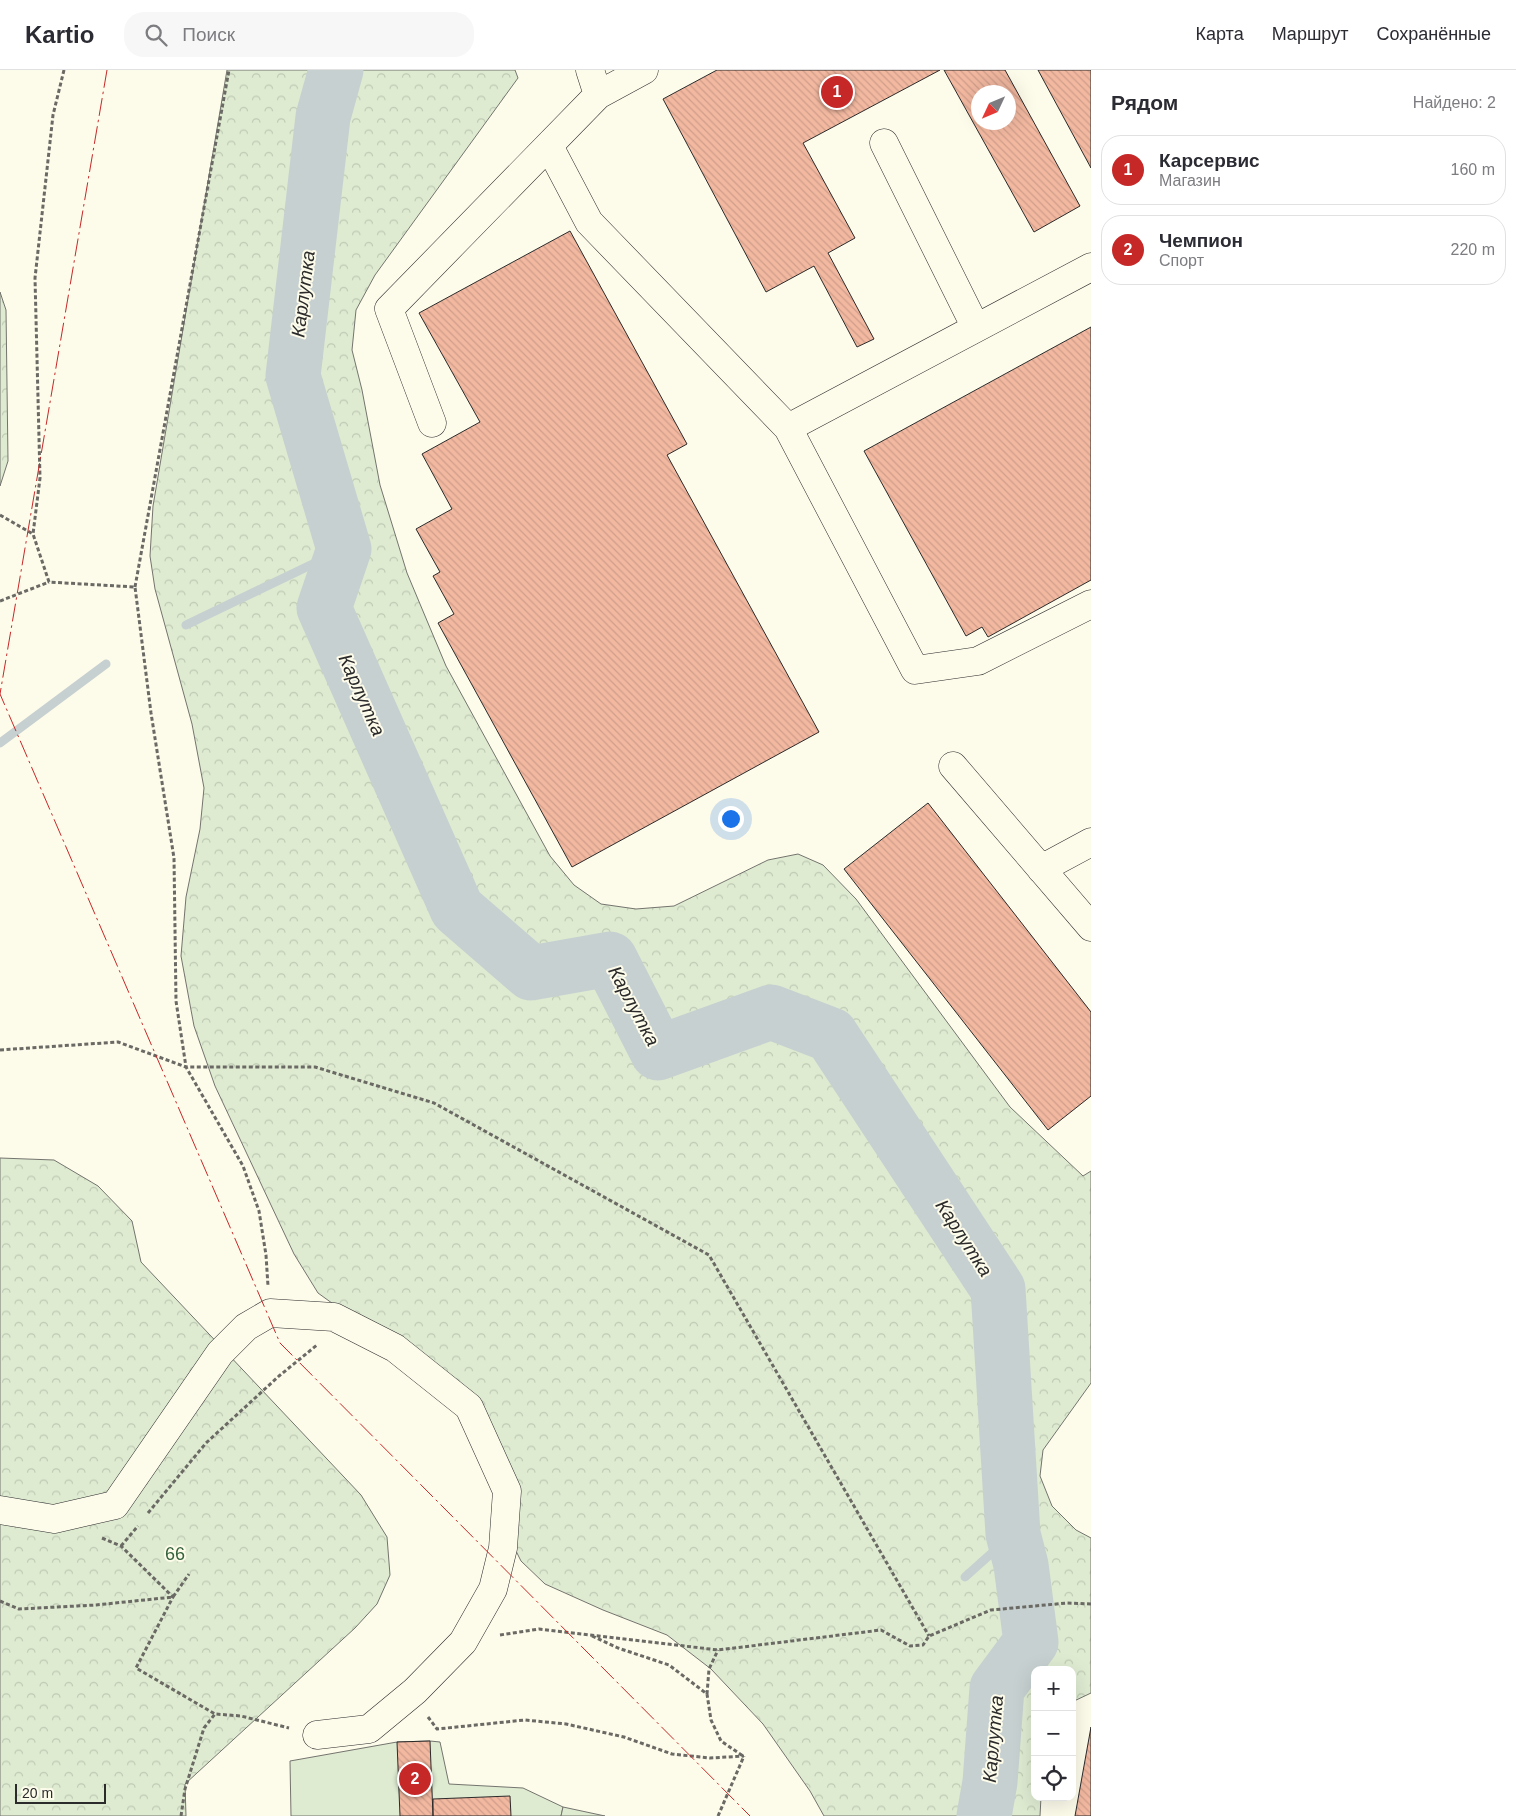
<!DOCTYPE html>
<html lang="ru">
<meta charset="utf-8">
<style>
body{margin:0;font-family:Helvetica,sans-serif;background:#f7f7f7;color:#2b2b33}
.controls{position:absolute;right:15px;bottom:15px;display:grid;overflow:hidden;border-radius:10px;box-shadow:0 5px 20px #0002}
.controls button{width:45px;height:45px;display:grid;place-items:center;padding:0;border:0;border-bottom:1px solid #e1e1e2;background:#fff;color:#2b2b33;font:25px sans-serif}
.compass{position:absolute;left:971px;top:15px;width:45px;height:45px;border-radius:50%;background:#fff;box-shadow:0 5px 20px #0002;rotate:226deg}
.scale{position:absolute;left:15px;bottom:12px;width:91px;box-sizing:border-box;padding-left:5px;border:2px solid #2b2b2b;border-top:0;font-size:14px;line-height:18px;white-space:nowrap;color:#2b2b2b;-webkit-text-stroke:4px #fdfbea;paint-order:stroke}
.you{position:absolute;left:730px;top:748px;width:18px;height:18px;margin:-12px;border:4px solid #fff;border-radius:50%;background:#1a73e8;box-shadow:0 0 0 8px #1a73e833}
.badge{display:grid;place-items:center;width:32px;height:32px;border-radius:50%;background:#c62828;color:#fff;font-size:16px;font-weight:700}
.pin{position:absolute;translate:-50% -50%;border:2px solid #fff;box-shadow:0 1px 5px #0006}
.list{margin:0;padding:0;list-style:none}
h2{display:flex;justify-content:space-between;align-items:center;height:65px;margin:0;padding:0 20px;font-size:21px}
h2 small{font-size:16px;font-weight:400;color:#7c7c81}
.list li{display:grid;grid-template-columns:32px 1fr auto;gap:15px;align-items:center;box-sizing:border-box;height:70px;margin:0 10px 10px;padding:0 10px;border:1px solid #e1e1e2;border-radius:20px}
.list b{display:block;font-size:19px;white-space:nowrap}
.list p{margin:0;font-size:16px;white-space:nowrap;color:#7c7c81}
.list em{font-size:16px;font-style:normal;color:#7c7c81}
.icon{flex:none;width:28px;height:28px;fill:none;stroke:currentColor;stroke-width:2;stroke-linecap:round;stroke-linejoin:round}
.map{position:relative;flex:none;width:1091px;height:1746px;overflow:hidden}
header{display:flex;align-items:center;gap:30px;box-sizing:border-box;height:70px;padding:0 25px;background:#fff;border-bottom:1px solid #e1e1e2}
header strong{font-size:24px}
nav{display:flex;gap:28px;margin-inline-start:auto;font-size:18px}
.search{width:350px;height:45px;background:#f7f7f7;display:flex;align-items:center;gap:12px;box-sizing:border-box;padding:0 18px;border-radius:20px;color:#7c7c81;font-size:19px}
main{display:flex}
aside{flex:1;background:#fff}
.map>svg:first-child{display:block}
</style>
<header>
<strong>Kartio</strong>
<div class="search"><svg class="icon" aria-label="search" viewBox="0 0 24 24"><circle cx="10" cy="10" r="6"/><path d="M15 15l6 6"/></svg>Поиск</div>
<nav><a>Карта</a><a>Маршрут</a><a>Сохранённые</a></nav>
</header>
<main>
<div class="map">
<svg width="1091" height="1746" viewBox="0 0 1091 1746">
<defs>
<pattern id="forest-crowns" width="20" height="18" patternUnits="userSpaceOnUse" patternTransform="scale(1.25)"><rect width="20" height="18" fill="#deebd1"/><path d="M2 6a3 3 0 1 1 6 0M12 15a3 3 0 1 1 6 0" fill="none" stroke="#bfcab4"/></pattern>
<pattern id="building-back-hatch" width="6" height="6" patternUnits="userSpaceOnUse" patternTransform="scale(1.25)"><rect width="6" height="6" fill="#f2b8a0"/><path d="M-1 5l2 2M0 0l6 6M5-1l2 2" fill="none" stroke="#d09e8a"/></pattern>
</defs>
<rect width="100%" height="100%" fill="#fdfbea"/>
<!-- green -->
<path fill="#deebd1" stroke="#74746e" d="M430 1671 440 1672 449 1714 523 1718 563 1737 561 1746H291L290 1691 397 1672Z"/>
<!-- forest -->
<path fill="url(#forest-crowns)" stroke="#74746e" d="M227 0H515L518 8 375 205 356 240 352 280 362 320 380 415 407 503 446 596 550 786 574 815 601 834 636 839 674 836 768 790 798 784 823 795 856 829 1010 1037 1083 1106 1091 1101V1313L1043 1380 1040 1406 1052 1436 1076 1460 1091 1468V1623L1072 1632V1600H1035V1727H1041L1040 1746H824L810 1721 763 1654 711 1599 667 1565 603 1540 545 1514 521 1491 507 1463 495 1417 440 1311 318 1223 294 1184 215 1016 194 956 181 886 186 827 200 759 204 718 192 654 155 519 150 486 153 436Z
M0 222 6 240 8 391 0 416Z
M0 1088 54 1090 98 1116 132 1151 141 1192 361 1425 387 1467 390 1505 377 1534 355 1558 185 1714 186 1746H0Z
M563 1737 605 1746H561Z"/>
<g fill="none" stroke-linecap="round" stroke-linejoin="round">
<!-- stream -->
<path stroke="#c7d0d0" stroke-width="9" d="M186 555 344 479
M0 673 106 594
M965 1507 1013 1464"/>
<!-- river -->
<path stroke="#c7d0d0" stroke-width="55" d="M336 0 323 47 293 306 344 479 324 538 457 839 531 903 610 889 658 983 771 942 831 965 998 1219 1013 1464 1021 1495 1031 1572 997 1618 990 1712 984 1746"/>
</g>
<!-- building -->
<path fill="url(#building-back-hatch)" stroke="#2b2b2b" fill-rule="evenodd" d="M717 0H940L803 73 855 168 828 183 874 269 857 277 814 196 766 222 663 29Z
M944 0H1005L1080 136 1034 162ZM978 22H1008V52H978Z
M1038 0H1091V98Z
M570 161 687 374 667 385 819 662 572 797 438 553 454 544 433 506 440 502 416 459 452 439 422 384 480 352 419 243Z
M1091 257V510L988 567 982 557 966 566 864 381Z
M928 733 1091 942V1026L1048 1060 844 799Z
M1091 1657V1746H1075Z
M430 1671 433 1746H400L397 1672Z
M510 1726 511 1746H433V1729Z"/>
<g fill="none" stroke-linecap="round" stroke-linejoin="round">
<defs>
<path id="minor" d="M590 0 598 25
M884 73 976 258
M549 76 589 152 788 358 915 600 978 591 1091 534
M432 353 389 239 598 25 644 0
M788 358 1091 197
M953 696 1091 857
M1041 799 1091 772
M0 1440 54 1449 115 1435 220 1283 246 1257 270 1243 334 1247 395 1278 469 1337 507 1421 503 1478 493 1519 463 1572 415 1621 369 1659 317 1665"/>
</defs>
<!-- minor casing -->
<use href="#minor" stroke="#2b2b2b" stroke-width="29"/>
<!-- path -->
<path stroke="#6a6964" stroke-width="3" stroke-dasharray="4 2.5" stroke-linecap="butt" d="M64 0 53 45 35 208 40 408 33 464 49 512 135 517 151 643 174 788 176 931 186 997 243 1096 259 1141 266 1185 268 1216
M0 445 33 464
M135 517 229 0
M0 531 49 512
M0 980 118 972 186 997H315L434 1033 709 1185 929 1566
M148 1443 206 1373 279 1306 317 1275
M102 1468 121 1476 173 1527 136 1598 215 1644
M121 1476 138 1456
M0 1531 19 1539 96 1535 173 1527 189 1504
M500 1565 539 1559 718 1580 881 1560 910 1576 923 1575 929 1566 991 1540 1067 1533 1091 1534
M592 1566 618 1578 669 1595 707 1624 711 1650 721 1671 743 1686
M707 1624 709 1599 718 1580
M428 1647 437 1659 525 1650 566 1654 624 1667 672 1684 710 1688 744 1686
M181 1746 185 1719 204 1658 215 1644 241 1646 289 1658
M718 1746 744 1686"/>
<!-- minor -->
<use href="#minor" stroke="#fdfbea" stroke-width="28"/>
<!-- power -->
<path stroke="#c62828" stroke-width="1" stroke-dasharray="18 4 2.5 4" stroke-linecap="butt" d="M107 0 0 624 280 1273 750 1746"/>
</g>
<g text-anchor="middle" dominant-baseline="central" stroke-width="4" stroke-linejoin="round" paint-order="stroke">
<!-- park labels -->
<g font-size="18" fill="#34623c" stroke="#fdfbea">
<text x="175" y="1484">66</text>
</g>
<!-- water labels -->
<g font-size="19" font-style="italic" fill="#2b2b2b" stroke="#fdfbea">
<text transform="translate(303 224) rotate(-83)">Карлутка</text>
<text transform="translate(362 625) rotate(66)">Карлутка</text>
<text transform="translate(634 936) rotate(62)">Карлутка</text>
<text transform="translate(964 1168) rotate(57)">Карлутка</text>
<text transform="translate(993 1669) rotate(-85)">Карлутка</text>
</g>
</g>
</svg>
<div class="controls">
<button>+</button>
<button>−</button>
<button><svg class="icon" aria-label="locate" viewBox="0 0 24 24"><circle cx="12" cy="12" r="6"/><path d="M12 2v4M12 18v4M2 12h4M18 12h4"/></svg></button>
</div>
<svg class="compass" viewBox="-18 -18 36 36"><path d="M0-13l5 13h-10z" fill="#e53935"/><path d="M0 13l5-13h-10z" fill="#7c7c81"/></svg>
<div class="scale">20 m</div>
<div class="you"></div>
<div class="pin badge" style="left:837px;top:22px">1</div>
<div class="pin badge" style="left:415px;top:1709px">2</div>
</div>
<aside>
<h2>Рядом<small>Найдено: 2</small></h2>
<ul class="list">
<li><span class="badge">1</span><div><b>Карсервис</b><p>Магазин</p></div><em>160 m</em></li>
<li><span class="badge">2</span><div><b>Чемпион</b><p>Спорт</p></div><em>220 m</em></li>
</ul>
</aside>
</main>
